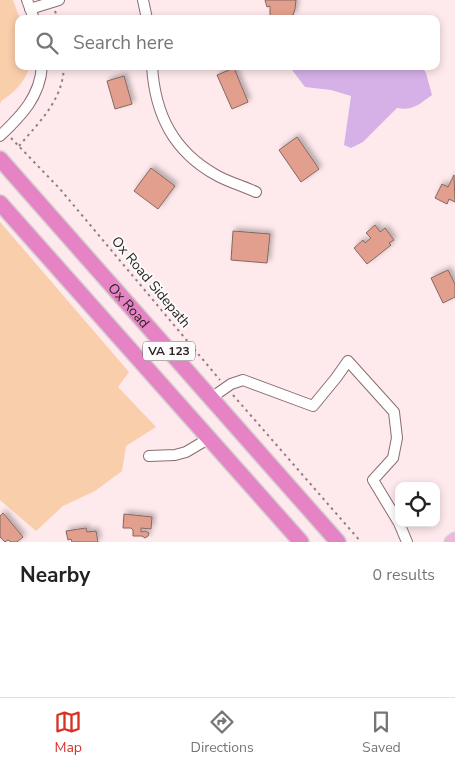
<!DOCTYPE html>
<style>
body{margin:0;font-family:"Nunito Sans",sans-serif;background:#f6f6f6;color:#222}
.controls{position:absolute;right:15px;bottom:15px;display:grid;overflow:hidden;border-radius:10px;box-shadow:0 2px 8px #0003}
.controls button{width:45px;height:45px;display:grid;place-items:center;padding:0;border:0;border-bottom:1px solid #e0e0e0;background:#fff;color:#222;font:25px sans-serif}
.list{margin:0;padding:0;list-style:none}
h2{display:flex;justify-content:space-between;align-items:center;height:65px;margin:0;padding:0 20px;font-size:21px}
h2 small{font-size:16px;font-weight:400;color:#767676}
.icon{flex:none;width:28px;height:28px;fill:none;stroke:currentColor;stroke-width:2;stroke-linecap:round;stroke-linejoin:round}
.map{position:relative;flex:none;width:455px;height:542px;overflow:hidden}
.search{position:absolute;background:#fff;box-shadow:0 2px 8px #0003;left:15px;right:15px;top:15px;height:55px;display:flex;align-items:center;gap:12px;box-sizing:border-box;padding:0 18px;border-radius:10px;color:#767676;font-size:19px}
.sheet{height:155px;background:#fff}
nav{display:flex;justify-content:space-around;align-items:center;box-sizing:border-box;height:70px;border-top:1px solid #e0e0e0;background:#fff;font-size:14px;color:#767676}
nav a{display:grid;justify-items:center;gap:2px}
nav .on{color:#d93025}
.map>svg:first-child{display:block}
</style>
<div class="map">
<svg width="455" height="542" viewBox="0 0 455 542">
<defs>
<filter id="shadow"><feDropShadow dx="3" dy="-3" stdDeviation="2.5" flood-color="#0004"/></filter>
</defs>
<rect width="100%" height="100%" fill="#fee9ec"/>
<!-- green -->
<path fill="#f9ceab" d="M0 0H13L20 19H19V66H30C25 82 14 93 1 101L0 105Z
M0 222 129 372 118 387 156 427 126 446 122 471 95 491 63 506 36 531 0 500Z"/>
<!-- water -->
<path fill="#d5b1e8" d="M289 66H421L426 73 432 95C419 104 414 111 397 108L363 142 351 148 344 145 351 96 331 90 305 87Z"/>
<!-- building -->
<path fill="#e39f8e" stroke="#856860" filter="url(#shadow)" d="M265 0H296L295 9 293 15 281 19H270V6L267 7Z
M234 68 248 102 232 109 217 75Z
M124 76 132 104 115 109 107 81Z
M297 137 319 169 301 182 279 150Z
M151 168 175 186 158 209 134 191Z
M454 175 455 202 449 199 447 204 435 198 442 184 448 187Z
M375 225 380 232 385 228 394 240 389 243 391 245 367 264 354 248 363 240 365 243 371 238 366 233Z
M233 231 270 234 267 263 231 260Z
M448 270 455 284V297L443 303 431 278Z
M3 513 23 537 17 542H11L8 540 5 542 0 537V516Z
M124 514 152 517 151 529 141 528V532L145 531 149 533 148 536 145 538 142 536H133V530L131 528H123Z
M86 528 87 532 96 531 98 542H72L71 539 68 540 66 531Z"/>
<g fill="none" stroke-linecap="round" stroke-linejoin="round">
<defs>
<path id="minor" d="M27 0 34 19
M143 0 147 19
M30 9 59 0
M152 66C155 114 173 151 216 175 228 182 243 186 256 192
M0 136C21 116 40 97 42 66
M211 398 231 384 243 380 313 406 336 378 348 361 394 412 397 438 393 458 373 480 399 523
M149 456 175 455 186 452 208 439
M399 523 407 542"/>
<path id="major" d="M451 542 455 539"/>
<g id="highway">
<path id="s1" d="M0 159 338 542"/>
<path d="M0 203 301 542"/>
</g>
</defs>
<!-- minor casing -->
<use href="#minor" stroke="#8b6d72" stroke-width="12"/>
<!-- major casing -->
<use href="#major" stroke="#d1cfcf" stroke-width="15"/>
<!-- highway casing -->
<use href="#highway" stroke="#d1cfcf" stroke-width="18"/>
<!-- path -->
<path stroke="#907f82" stroke-width="2" stroke-dasharray="2.5 4" stroke-linecap="butt" d="M55 11 58 19
M11 138 60 189 220 380
M19 146C40 121 63 100 64 66
M233 395 361 542"/>
<!-- minor -->
<use href="#minor" stroke="#fff" stroke-width="10"/>
<!-- major -->
<use href="#major" stroke="#f0b5dc" stroke-width="12"/>
<!-- highway -->
<use href="#highway" stroke="#e683c5" stroke-width="15"/>
</g>
<g text-anchor="middle" dominant-baseline="central" stroke-width="4" stroke-linejoin="round" paint-order="stroke">
<!-- shield labels -->
<rect fill="#fcfcfc" stroke="#6c6466" stroke-width="1" x="143" y="341.5" width="52" height="19" rx="4"/>
<g font-size="12" font-weight="bold" fill="#2f2325">
<text x="169" y="351">VA 123</text>
</g>
<!-- street labels -->
<g font-size="14" fill="#2f2325" stroke="#fcfcfc">
<text transform="translate(151 282) rotate(50)">Ox Road Sidepath</text>
<text stroke="none"><textPath href="#s1" startOffset="195">Ox Road</textPath></text>
</g>
</g>
</svg>
<div class="controls">
<button><svg class="icon" aria-label="locate" viewBox="0 0 24 24"><circle cx="12" cy="12" r="6"/><path d="M12 2v4M12 18v4M2 12h4M18 12h4"/></svg></button>
</div>
<div class="search"><svg class="icon" aria-label="search" viewBox="0 0 24 24"><circle cx="10" cy="10" r="6"/><path d="M15 15l6 6"/></svg>Search here</div>
</div>
<section class="sheet">
<h2>Nearby<small>0 results</small></h2>
<ul class="list">
</ul>
</section>
<nav>
<a class="on"><svg class="icon" aria-label="map" viewBox="0 0 24 24"><path d="M3 6l6-2 6 2 6-2v14l-6 2-6-2-6 2zM9 4v14M15 6v14"/></svg>Map</a>
<a><svg class="icon" aria-label="directions" viewBox="0 0 24 24"><path d="M12 3l9 9-9 9-9-9zM9 14v-3h6M13 9l2 2-2 2"/></svg>Directions</a>
<a><svg class="icon" aria-label="saved" viewBox="0 0 24 24"><path d="M7 4h10v16l-5-4-5 4z"/></svg>Saved</a>
</nav>
